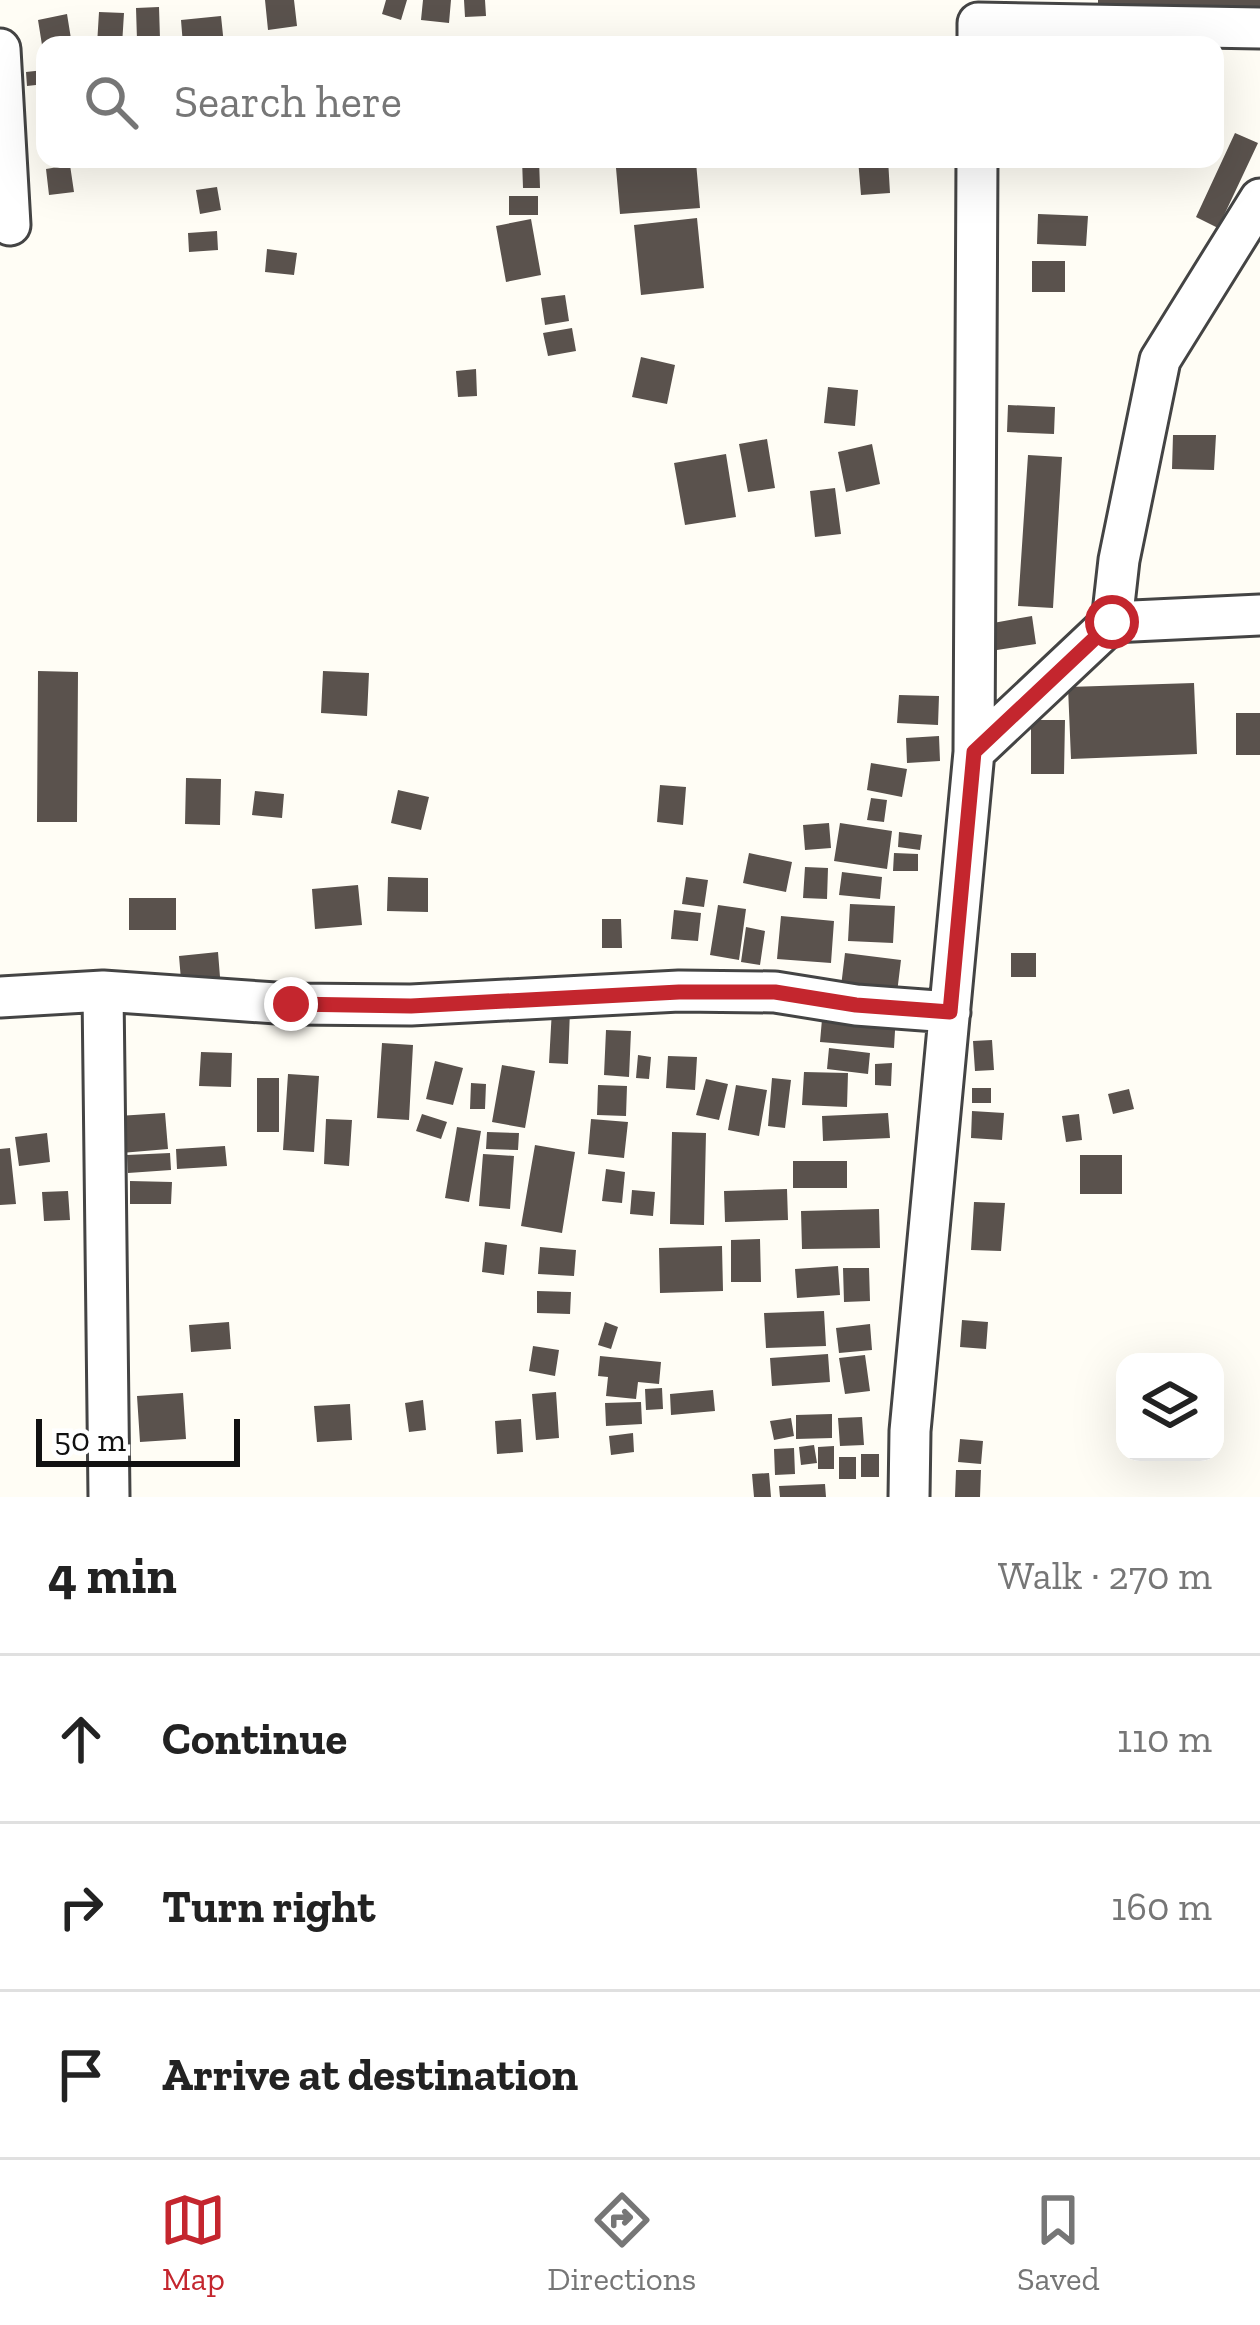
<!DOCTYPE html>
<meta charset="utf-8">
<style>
body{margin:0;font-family:"Zilla Slab",serif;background:#f6f6f6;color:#222}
.controls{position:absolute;right:36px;bottom:36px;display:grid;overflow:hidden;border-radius:24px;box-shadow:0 12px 48px #0002}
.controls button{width:108px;height:108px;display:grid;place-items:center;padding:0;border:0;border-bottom:3px solid #e0e0e0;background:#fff;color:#222;font:60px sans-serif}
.scale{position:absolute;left:36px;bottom:30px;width:204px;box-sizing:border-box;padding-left:12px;border:6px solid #111;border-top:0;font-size:33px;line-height:42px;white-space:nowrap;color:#111;-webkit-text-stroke:9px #fff;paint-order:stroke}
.stop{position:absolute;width:36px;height:36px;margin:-27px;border:9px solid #c4262e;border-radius:50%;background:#fff}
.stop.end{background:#c4262e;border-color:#fff;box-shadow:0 3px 12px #0008}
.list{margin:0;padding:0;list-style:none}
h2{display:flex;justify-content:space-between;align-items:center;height:156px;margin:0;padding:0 48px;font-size:51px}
h2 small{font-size:39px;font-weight:400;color:#767676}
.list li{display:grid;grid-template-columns:78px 1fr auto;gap:36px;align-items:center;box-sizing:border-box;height:168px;padding:0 48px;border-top:3px solid #e0e0e0}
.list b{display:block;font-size:45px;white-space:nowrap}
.list em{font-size:39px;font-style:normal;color:#767676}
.icon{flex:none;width:66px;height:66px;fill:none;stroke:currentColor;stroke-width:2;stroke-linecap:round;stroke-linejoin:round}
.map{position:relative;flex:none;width:1260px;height:1497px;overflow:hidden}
.search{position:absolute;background:#fff;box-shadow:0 12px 48px #0002;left:36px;right:36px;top:36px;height:132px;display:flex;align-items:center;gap:30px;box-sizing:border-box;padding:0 42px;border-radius:24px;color:#767676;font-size:45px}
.sheet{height:660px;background:#fff}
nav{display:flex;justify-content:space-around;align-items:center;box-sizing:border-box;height:168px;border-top:3px solid #e0e0e0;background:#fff;font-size:33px;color:#767676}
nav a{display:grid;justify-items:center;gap:6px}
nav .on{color:#c4262e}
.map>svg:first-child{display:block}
</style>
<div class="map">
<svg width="1260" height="1497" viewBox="0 0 1260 1497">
<rect width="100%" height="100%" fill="#fffdf5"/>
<!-- building -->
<path fill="#5a524d" d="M265 0H294L297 26 268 30Z
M386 0H407L401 20 382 14Z
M423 0H451L449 23 421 20Z
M464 0H485L486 16 465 17Z
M1098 0H1260V12L1098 4Z
M159 7 160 39 137 40 136 8Z
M99 12 124 13 122 45H97Z
M67 14 72 45H42L38 20Z
M221 16 224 45H183L181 20Z
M44 70 45 84 27 86 26 72Z
M1235 133 1258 143 1218 228 1196 217Z
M522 159H539L540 188H523Z
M858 159H888L890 193 861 195Z
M696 162 700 208 620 214 616 168Z
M70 165 74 192 49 195 46 169Z
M217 187 221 210 200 214 196 190Z
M509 196H538V215H509Z
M1038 214 1088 216 1086 246 1037 244Z
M697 218 704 288 641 295 634 225Z
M531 219 541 275 506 282 496 226Z
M217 231 218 250 189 252 188 233Z
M267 249 297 253 294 275 265 272Z
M1032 261H1065V292H1032Z
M565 295 569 321 545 325 541 298Z
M572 328 576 351 548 356 543 333Z
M641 357 675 365 667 404 632 397Z
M476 369 477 396 458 397 456 371Z
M828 387 858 390 855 426 824 423Z
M1008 405 1055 407 1054 434 1007 432Z
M1173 435H1216L1214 470 1172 469Z
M767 439 775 488 748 492 739 444Z
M872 444 880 484 846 492 838 452Z
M726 454 736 517 685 525 674 463Z
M1028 455 1062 457 1053 608 1018 606Z
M835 488 841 534 815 537 810 491Z
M1032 616 1036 644 997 650 993 623Z
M38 671 78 672 77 822H37Z
M323 671 369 673 367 716 321 713Z
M1194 683 1197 754 1071 759 1068 687Z
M899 695 939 696 938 725 897 723Z
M1236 713H1260V755H1236Z
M1031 720H1065L1064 774H1031Z
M939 736 940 761 907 763 906 738Z
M871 763 907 769 902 797 867 790Z
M186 778 221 779 220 825 185 824Z
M660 785 686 787 683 825 657 822Z
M398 790 429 797 421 830 391 823Z
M255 791 284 794 282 818 252 815Z
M871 798 887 800 884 822 867 820Z
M829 823 831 848 805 850 803 825Z
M840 823 892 831 887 869 834 861Z
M899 832 922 835 920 850 898 847Z
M749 853 792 862 786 892 743 883Z
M894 853 918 854V871H893Z
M805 867 828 868 827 899 803 898Z
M842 872 882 877 880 899 839 895Z
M388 877 428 878V912L387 911Z
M686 877 708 880 704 907 682 904Z
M358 885 362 925 315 929 312 889Z
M129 898H176V930H129Z
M850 904 895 906 893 943 848 941Z
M718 905 746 909 739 960 710 955Z
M674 910 701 913 698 941 671 939Z
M781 916 834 921 831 963 777 959Z
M602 919H621L622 948H602Z
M746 927 765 931 760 965 741 962Z
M218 952 220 977 181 980 179 956Z
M845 953 901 960 896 1001 840 995Z
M1011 953H1036V977H1011Z
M823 1008 896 1014 894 1048 820 1042Z
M552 1009 570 1010 568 1064 549 1063Z
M606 1030 631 1031 629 1077 604 1075Z
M992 1040 994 1070 975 1071 973 1041Z
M382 1043 413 1045 409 1120 377 1118Z
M829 1048 870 1053 868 1074 827 1069Z
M201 1052 232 1053 231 1087 199 1086Z
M638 1055 651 1057 649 1079 636 1078Z
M668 1056 697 1057 695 1090 666 1088Z
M435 1061 463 1068 453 1105 426 1099Z
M892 1063 891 1086 875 1085V1064Z
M502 1065 535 1071 525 1128 492 1122Z
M804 1072 848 1073 847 1107 802 1105Z
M288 1074 319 1076 314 1152 283 1150Z
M257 1078H279V1132H257Z
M772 1078 791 1080 785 1128 768 1126Z
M706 1079 728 1084 719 1120 696 1115Z
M471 1083 486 1084 485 1109H470Z
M598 1085 627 1086 626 1116 597 1115Z
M736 1085 767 1090 759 1136 728 1130Z
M972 1088H991V1103H972Z
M1129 1089 1134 1109 1113 1114 1108 1094Z
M972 1111 1004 1113 1002 1140 971 1138Z
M165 1113 168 1149 121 1153 118 1116Z
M888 1113 890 1138 823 1141 822 1116Z
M422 1114 447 1122 441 1139 416 1131Z
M1079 1114 1082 1140 1066 1142 1062 1116Z
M326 1119 352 1120 349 1166 324 1164Z
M591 1119 628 1122 624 1158 588 1154Z
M457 1127 481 1131 469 1202 445 1198Z
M487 1132 519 1133 518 1150 486 1149Z
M672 1132 706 1133 704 1225 670 1224Z
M47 1133 50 1162 19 1166 15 1137Z
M535 1145 575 1152 562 1233 521 1226Z
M225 1146 227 1166 177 1169 176 1149Z
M10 1148 16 1204 0 1205V1149Z
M170 1153 171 1170 128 1173 127 1155Z
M483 1154 514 1156 510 1209 479 1206Z
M1080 1155H1122V1194H1080Z
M793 1161H847V1188H793Z
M606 1169 625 1172 622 1203 602 1201Z
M130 1181 172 1182 171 1204H130Z
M787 1189 788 1220 725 1222 724 1191Z
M632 1190 655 1192 653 1216 630 1214Z
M68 1191 70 1220 44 1221 42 1192Z
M974 1202 1005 1203 1001 1251 971 1250Z
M879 1209 880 1248 802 1249 801 1211Z
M760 1239 761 1282H731V1240Z
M485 1242 507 1245 504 1275 482 1272Z
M722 1246 723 1291 660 1293 659 1248Z
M540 1247 576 1250 574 1276 538 1274Z
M838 1266 840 1295 797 1298 795 1269Z
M843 1268H869L870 1301 844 1302Z
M537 1291 571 1292 570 1314 537 1313Z
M824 1311 826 1346 766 1348 764 1313Z
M962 1320 988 1322 986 1349 960 1347Z
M229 1322 231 1349 191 1352 189 1325Z
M605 1322 618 1327 611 1349 598 1345Z
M870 1324 872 1350 839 1353 836 1328Z
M533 1346 559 1350 555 1376 529 1371Z
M828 1354 830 1382 772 1386 770 1358Z
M865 1355 870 1391 845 1394 839 1358Z
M600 1356 661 1362 659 1384 638 1382 636 1399 606 1396 608 1377 598 1376Z
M662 1388 663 1409 646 1410 645 1389Z
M713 1390 715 1411 671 1415 670 1394Z
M556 1392 559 1438 536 1440 532 1394Z
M183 1393 186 1439 140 1442 137 1396Z
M423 1400 426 1430 409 1432 405 1403Z
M641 1402 642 1424 606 1426 605 1403Z
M350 1404 352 1440 317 1442 314 1406Z
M832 1414V1438L796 1439V1415Z
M862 1417 864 1445 840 1446 838 1418Z
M791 1418 794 1436 774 1440 770 1421Z
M521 1419 523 1452 497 1454 495 1421Z
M633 1433 634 1452 611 1455 609 1436Z
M960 1439 983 1441 981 1464 958 1462Z
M814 1445 817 1463 801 1465 799 1447Z
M834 1446V1469H818V1447Z
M794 1448 795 1474 775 1475 774 1449Z
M861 1454H879V1477H861Z
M839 1457H856V1479H839Z
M956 1470H981L980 1497H955Z
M769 1473 771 1497H754L752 1474Z
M825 1484 826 1497H780L779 1486Z"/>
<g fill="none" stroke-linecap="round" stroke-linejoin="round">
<defs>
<path id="minor" d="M978 45V23L1260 28
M0 49 10 225
M1112 622 1260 615
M974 752 1112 622 1119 560 1160 360 1260 199
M103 991 109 1497
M0 997 103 991 291 1004 411 1005 679 991 775 992 856 1005 950 1012
M909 1497 910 1431 974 752 977 159"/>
</defs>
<!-- minor casing -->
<use href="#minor" stroke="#444" stroke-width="45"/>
<!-- minor -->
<use href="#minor" stroke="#fff" stroke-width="39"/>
</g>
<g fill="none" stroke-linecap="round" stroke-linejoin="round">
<!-- route -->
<path stroke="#c4262e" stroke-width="15" d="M291 1004 411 1006 679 992H775L856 1005 950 1012 974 752 1112 622"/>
</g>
</svg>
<div class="controls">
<button><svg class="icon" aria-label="layers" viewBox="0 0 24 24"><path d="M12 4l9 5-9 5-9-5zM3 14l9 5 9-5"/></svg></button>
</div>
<div class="scale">50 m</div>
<div class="stop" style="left:1112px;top:622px"></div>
<div class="stop end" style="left:291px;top:1004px"></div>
<div class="search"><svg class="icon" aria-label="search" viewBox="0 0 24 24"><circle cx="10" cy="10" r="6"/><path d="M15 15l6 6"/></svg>Search here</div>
</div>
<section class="sheet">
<h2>4 min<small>Walk · 270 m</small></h2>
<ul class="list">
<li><svg class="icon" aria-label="ahead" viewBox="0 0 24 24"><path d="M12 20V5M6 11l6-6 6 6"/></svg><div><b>Continue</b></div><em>110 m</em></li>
<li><svg class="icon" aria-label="right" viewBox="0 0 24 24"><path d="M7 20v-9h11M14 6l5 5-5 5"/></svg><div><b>Turn right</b></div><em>160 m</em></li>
<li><svg class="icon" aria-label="arrive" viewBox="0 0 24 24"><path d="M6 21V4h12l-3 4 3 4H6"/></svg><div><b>Arrive at destination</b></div></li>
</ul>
</section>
<nav>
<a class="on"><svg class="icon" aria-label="map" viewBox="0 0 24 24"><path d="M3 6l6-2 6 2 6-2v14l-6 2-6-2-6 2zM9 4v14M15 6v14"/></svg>Map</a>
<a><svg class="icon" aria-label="directions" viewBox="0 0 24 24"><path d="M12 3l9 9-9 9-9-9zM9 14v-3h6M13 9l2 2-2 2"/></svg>Directions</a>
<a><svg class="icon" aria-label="saved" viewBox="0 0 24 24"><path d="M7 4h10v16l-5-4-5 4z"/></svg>Saved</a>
</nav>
